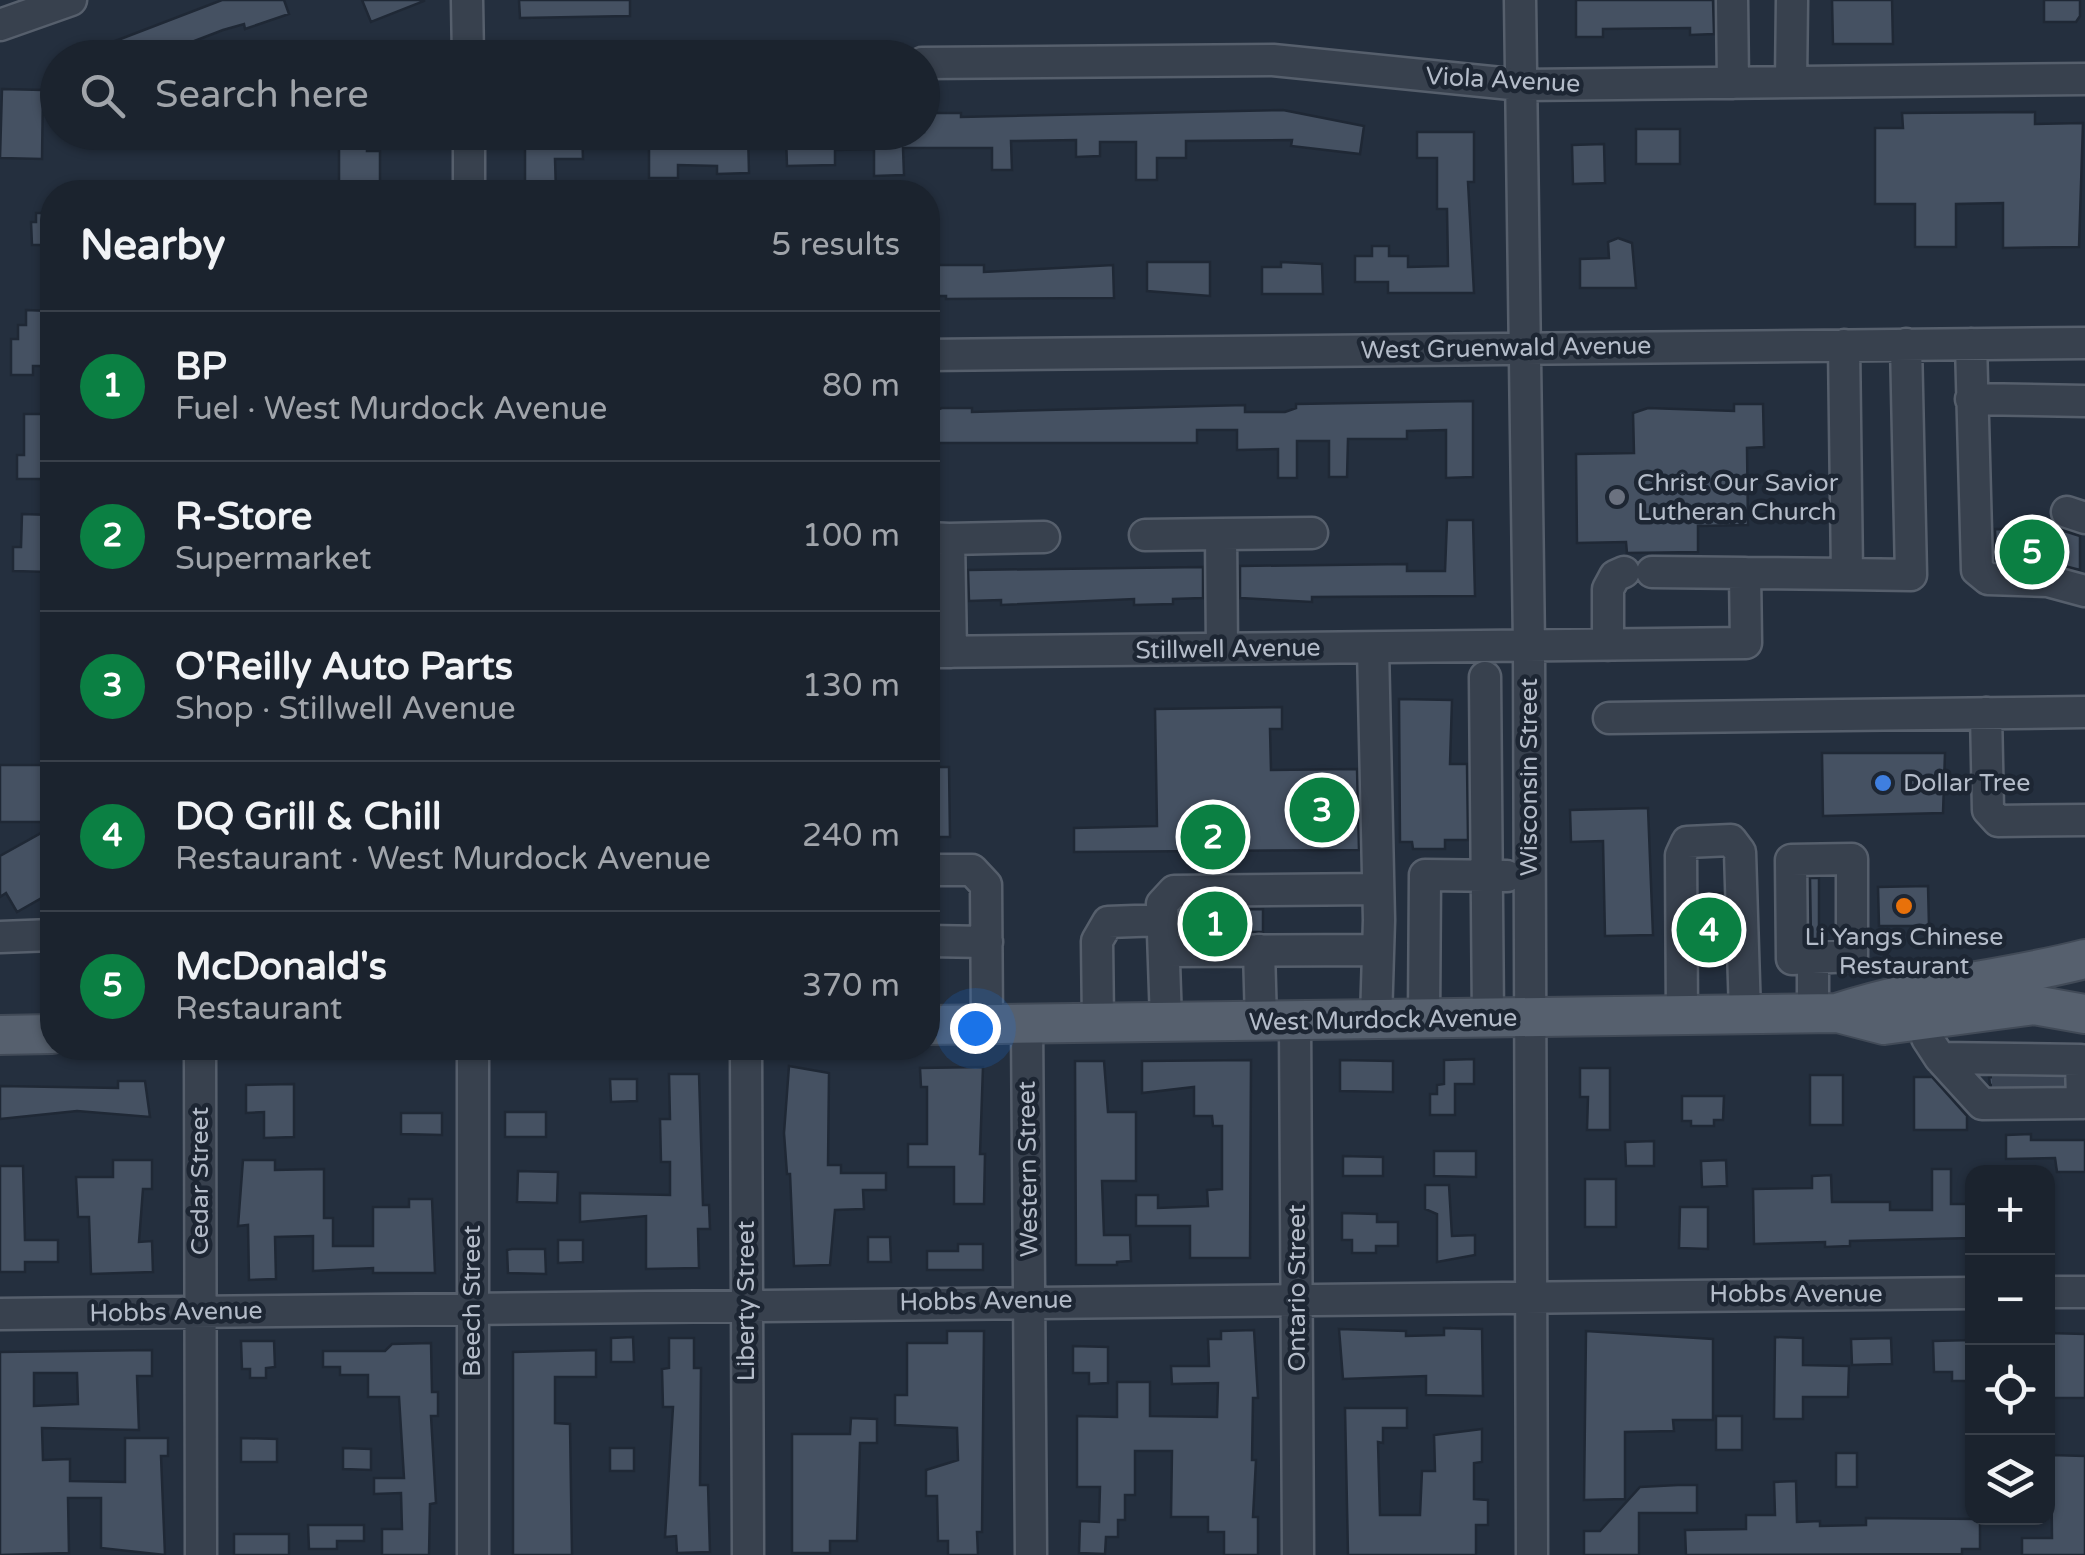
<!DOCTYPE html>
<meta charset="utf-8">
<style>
body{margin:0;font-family:"Varela Round",sans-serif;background:#242b36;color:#f1f3f6}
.controls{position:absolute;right:30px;bottom:30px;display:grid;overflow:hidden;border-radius:20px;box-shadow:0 2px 8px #0004}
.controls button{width:90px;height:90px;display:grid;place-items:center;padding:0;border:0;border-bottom:2px solid #39404a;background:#1b232e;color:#f1f3f6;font:50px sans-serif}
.you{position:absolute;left:975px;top:1028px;width:35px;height:35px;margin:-25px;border:8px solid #fff;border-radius:50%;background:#1a73e8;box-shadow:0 0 0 15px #1a73e833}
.badge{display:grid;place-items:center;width:65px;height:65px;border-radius:50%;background:#0b8043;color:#fff;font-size:32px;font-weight:700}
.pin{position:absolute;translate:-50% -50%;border:5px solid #fff;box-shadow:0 2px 10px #0006}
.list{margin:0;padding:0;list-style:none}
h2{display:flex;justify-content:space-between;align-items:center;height:130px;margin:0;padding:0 40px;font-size:42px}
h2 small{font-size:32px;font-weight:400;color:#a0a4aa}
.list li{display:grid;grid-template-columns:65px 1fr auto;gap:30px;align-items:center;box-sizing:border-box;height:150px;padding:0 40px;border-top:2px solid #39404a}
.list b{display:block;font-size:38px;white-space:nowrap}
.list p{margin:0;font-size:32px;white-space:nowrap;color:#a0a4aa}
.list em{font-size:32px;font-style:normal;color:#a0a4aa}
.icon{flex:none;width:55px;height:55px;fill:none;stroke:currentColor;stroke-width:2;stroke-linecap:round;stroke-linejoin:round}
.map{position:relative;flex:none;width:2085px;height:1555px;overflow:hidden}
.search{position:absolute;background:#1b232e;box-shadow:0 2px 8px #0004;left:40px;top:40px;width:900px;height:110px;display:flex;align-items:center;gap:25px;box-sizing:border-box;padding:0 35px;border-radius:55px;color:#a0a4aa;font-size:38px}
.panel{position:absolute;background:#1b232e;box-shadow:0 2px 8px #0004;left:40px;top:180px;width:900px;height:880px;border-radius:40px}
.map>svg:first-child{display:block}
</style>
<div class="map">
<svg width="2085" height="1555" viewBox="0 0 2085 1555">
<rect width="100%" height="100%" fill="#242f3e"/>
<!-- building -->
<path fill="#455162" stroke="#1f2835" stroke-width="2.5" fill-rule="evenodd" d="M222 0H284L289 14 245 29 244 24 223 30 176 48 178 54 168 58H71Z
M362 0H424V1L371 22Z
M519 0H630V16L520 18Z
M1576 0H1713L1714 34 1690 35V28L1603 29V37H1576Z
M1832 0H1892L1893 44H1833Z
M2044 0H2080V16L2076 22H2044Z
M2 89 43 90 42 159 0 158Z
M1283 110 1364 126 1360 154 1291 146 1292 140 1186 141V158H1157V180H1136V142H1100V156L1076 157V140L1011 141 1012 170H992V148H903L904 175 874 176V149L835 150V165L787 166 786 136 924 132V113H961V117Z
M2035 112V124L2083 123 2079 247 2003 248V203L1956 204V247H1915V204H1875V128H1903L1902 113Z
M1636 129H1680V164H1636Z
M339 132H367V151H380V183H339Z
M525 132H582L583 159H555L556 192H525Z
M649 132H748L749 173 717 174V166L678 165V178H649Z
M1417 132H1474V182H1468L1474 293H1388V282H1355V256H1372V246H1389V256H1408V267L1448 266 1447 209H1437V158H1417Z
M1604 144 1605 183 1573 184 1572 145Z
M36 213H52V245H32L31 222H36Z
M1618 238 1632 243 1636 288H1580V259L1609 258 1608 242Z
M1147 262H1210V296L1147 291Z
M1281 262 1322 264 1323 294H1262V267H1281Z
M928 265H984V272L1113 265 1114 298 946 299V296H928Z
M26 310 50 311 52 366H33V375H11V339H18V325H26Z
M1473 401V477L1446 478V430L1407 431V439H1348L1347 477H1329V441H1297V478H1278V449L1237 450V430H1197V443H930V412L942 408H972V412L1245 405V412H1285L1296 408V404Z
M1734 404H1763L1764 447 1747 448 1748 525 1698 526V552L1627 553 1626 542 1577 543 1576 454 1634 453 1633 413 1648 408 1734 411Z
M24 414H52V474L44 473 43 479H17V455H24Z
M22 514 52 515 50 572 13 571V547H21Z
M1447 520H1473L1475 596 1312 597V602L1240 598V566L1407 564V571H1445Z
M1995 529 2061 530 2080 536V570L2049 562 1996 560Z
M1203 567V598L1173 599V604L1134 605V599L1001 605V600L969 601 968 570Z
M1399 699 1452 700 1450 764H1467L1468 840H1445V849H1413L1412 842H1400Z
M1282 707V729H1270L1271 770 1357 769 1359 850 1074 852V828L1157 826 1155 709Z
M1822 753H1945L1943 813 1823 816Z
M0 765H52V822H0Z
M928 767H949L950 837H928Z
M1648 808 1653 935 1605 936 1603 841 1571 842 1570 810Z
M52 827V892L17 912 6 893 0 897V856Z
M1810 878H1819V939H1811Z
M1928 886 1929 926H1879L1878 887Z
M1723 893 1725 965 1700 966V894Z
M1263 909V932H1182V910Z
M1474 1059V1084H1455V1115H1430V1094H1437V1085L1444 1084V1060Z
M1251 1060 1250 1258H1190V1226H1136V1195H1158V1208L1208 1206 1207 1190 1222 1189V1126H1213L1212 1116H1194V1087L1142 1093V1061Z
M1340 1060 1393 1061V1092L1340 1091Z
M1075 1061H1104L1108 1112H1136V1181H1102L1104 1235H1130L1131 1261 1117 1262V1265H1076Z
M789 1066 829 1073 828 1165H841V1173H886V1190H863L864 1209 835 1210 830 1265 794 1266 790 1174H787L784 1133Z
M983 1067 980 1154H985L984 1204H954V1167H908V1144H927V1087H921L920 1068Z
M1580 1068H1610V1130H1587L1588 1097H1580Z
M669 1074H699L703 1205H709L710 1229H698L699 1268 646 1269V1216L580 1222V1193L670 1195V1162H661L660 1119H670Z
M1810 1075H1843V1125H1810Z
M1914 1077H1932L1967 1116V1130H1914Z
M1989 1077 2063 1078V1084L1990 1085Z
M610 1079H637V1101L611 1102Z
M118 1081H145L150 1117 77 1111 0 1119V1086L118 1088Z
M294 1084V1137L264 1138V1112L246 1113V1085Z
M1682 1096H1724L1723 1120H1714V1126H1691V1121H1682Z
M505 1112H546V1137H505Z
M401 1113H442V1135L401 1134Z
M2031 1134V1140H2085V1172H2057L2055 1158 2006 1159V1135Z
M1654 1141V1166H1626L1625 1142Z
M1434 1151H1476V1177L1434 1176Z
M1343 1156 1383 1157V1176H1343Z
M113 1160H152V1189H143L139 1242 152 1241 153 1272 91 1274 89 1217H78L76 1177H113Z
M243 1160H275V1170L324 1169V1218H333V1246H373V1207H409V1199H432L435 1273H373V1268L313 1271V1236L275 1237 276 1279 249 1280 248 1225 238 1226Z
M1726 1160 1727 1186 1702 1187 1701 1161Z
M0 1166H23L25 1240H58V1262H25V1272H0Z
M1932 1169H1951V1204H1972V1238L1850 1241V1246L1825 1247V1242L1754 1244 1753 1189 1812 1188V1176L1831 1175 1832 1202H1890V1210H1932Z
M518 1171 558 1172 557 1203 517 1202Z
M1585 1179H1616V1227H1585Z
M1425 1185H1449L1452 1236 1475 1235V1255L1437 1262V1214L1425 1209Z
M1680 1207H1708V1249L1679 1248Z
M1342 1213 1377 1214V1222H1398V1246H1376V1253H1352V1240H1342Z
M868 1237H890L891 1262H868Z
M558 1240H583V1262L558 1263Z
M958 1244H983V1270H927V1251H958Z
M512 1249H545L546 1274 508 1273 507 1250Z
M1444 1328 1482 1329 1483 1396 1426 1395V1376L1343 1379 1339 1329 1406 1331V1336L1444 1335Z
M1254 1330 1258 1398H1253L1252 1460H1256L1253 1517H1258V1555H1224V1532H1208V1517H1171L1172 1451H1135V1495H1125V1520H1118V1537H1106L1105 1554 1079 1553 1080 1521 1099 1522 1100 1487H1077V1416L1117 1417V1382H1150V1416L1217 1417 1218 1383 1172 1384 1171 1366H1209L1208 1339H1221V1331Z
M947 1331H984L982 1532H977L978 1555H948V1541H938L937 1496H926V1470L958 1460 957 1428 895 1425V1395H907V1343H947Z
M1586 1331 1713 1339V1420H1673L1674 1431 1625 1432V1499L1584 1500Z
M2048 1333 2085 1334V1398H2048Z
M633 1337 634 1362H611V1338Z
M1775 1337 1803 1338V1365L1849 1366 1848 1397H1803V1419H1774Z
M669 1338H694V1368H701L700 1485H708L710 1552 677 1553 676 1536 665 1537 673 1407H663L662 1369 669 1368Z
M1891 1338 1892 1364 1852 1365 1851 1339Z
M1972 1340 1971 1381H1952V1372H1934L1933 1341Z
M241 1341H274L275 1367 266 1368V1378H250V1369H242Z
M431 1343 432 1392H438V1416H431L436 1503 430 1504 429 1555H382V1529H402L401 1493 374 1494V1478H404L399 1397H368V1375H340V1367H323V1351H385L392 1344Z
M1073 1346 1108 1347V1383L1089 1384V1373H1073Z
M152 1350V1376H137L139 1430 42 1428 43 1460 70 1459V1481L125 1482V1438H168V1456H161L165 1555 101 1548V1498H68L69 1553 0 1555V1352ZM34 1373H77L78 1404 34 1406Z
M596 1350V1377H555V1423L570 1424 572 1555H513V1352Z
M1345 1408H1407V1428H1383V1443L1378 1442 1380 1515H1420L1422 1471H1435L1434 1435 1482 1429V1462L1474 1463V1499L1488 1500V1525H1476V1555H1348Z
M1716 1416H1742V1450H1716Z
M851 1418 877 1419V1443H860L857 1541H830V1553H792V1434H850Z
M241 1438 277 1439V1462H241Z
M343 1448 371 1449V1470L343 1469Z
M610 1448H634V1471H610Z
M1836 1453H1857V1487H1836Z
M2051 1455 2085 1456V1555H2022V1538H2052Z
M1796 1481 1797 1522 1820 1521V1526L1866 1525V1518L1980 1519V1549H1962V1554L1686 1555 1685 1530 1746 1529V1515H1775L1774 1482Z
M1678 1485H1697V1513H1639V1555H1584V1531H1600L1640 1487Z
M308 1525H364V1541H337V1549H309Z
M234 1534H289V1555H234Z"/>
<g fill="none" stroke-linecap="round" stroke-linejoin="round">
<!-- minor-tunnel -->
<path stroke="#3a4453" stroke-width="30" stroke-dasharray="30 15" stroke-linecap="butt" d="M2053 1066 2054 1094
M2007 1067V1095
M2030 1067 2031 1094"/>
<defs>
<path id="minor" d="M467 0 468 58
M1520 0 1529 646 1532 1555
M1732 0 1733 83
M0 25 71 0
M922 63 1273 60 1521 85 2085 79
M1791 82 1792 0
M469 132V192
M1971 344 1977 570 1988 579 2048 581 2085 591
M928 355 2085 343
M1971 399 2085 401
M2067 512 2085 518
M1221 534 1312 533
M1145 535 1221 534 1222 649
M928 538 949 539 951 652
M949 539 1044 537
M1652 572 1745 573
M1847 574 1911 575 1906 344
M1608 645V589L1615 576 1624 572
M1373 648 1379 920 1376 1020
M928 652 1746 643 1745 573 1847 574 1844 345
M1485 677 1488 1019
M1986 713 1988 810 1998 821 2085 820
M1609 718 2085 712
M1852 859V956L1792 959 1791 860Z
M928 870H972L986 885 987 1024
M0 937 52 935
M928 941 987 942
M1259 950 1261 1022
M1164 951 1378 950
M1813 959V1013
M1682 1016 1681 855 1687 842 1731 840 1740 852 1745 1014
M1424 1020 1425 875 1507 876
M1166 1021 1162 904 1174 891 1378 889
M1925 1021 1927 1038 1940 1058 2081 1060 2082 1103 1982 1104 1940 1058
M1098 1022 1097 941 1108 922 1162 920
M1295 1022 1298 1555
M1027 1023 1031 1555
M200 1048 201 1555
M473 1048V1555
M746 1048 748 1555
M2048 1292H2085
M0 1314 1972 1293"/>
<path id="major" d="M1840 1012C1919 986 2004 980 2085 959
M928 1025 1838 1013 1884 1025 2034 1005 2085 1014
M0 1035 52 1034"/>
</defs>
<!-- minor casing -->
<use href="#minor" stroke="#565f6c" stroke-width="35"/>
<!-- major casing -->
<use href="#major" stroke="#414a57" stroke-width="42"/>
<!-- minor -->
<use href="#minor" stroke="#38414e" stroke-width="30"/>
<!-- major -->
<use href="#major" stroke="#56606e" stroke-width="38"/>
</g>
<!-- markers -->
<circle fill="#6b7280" stroke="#1d2633" stroke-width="4" cx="1617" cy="497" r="10"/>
<circle fill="#3f7fe0" stroke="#1d2633" stroke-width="4" cx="1883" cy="783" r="10"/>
<circle fill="#e8710a" stroke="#1d2633" stroke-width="4" cx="1904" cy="906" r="10"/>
<g text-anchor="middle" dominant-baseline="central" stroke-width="9" stroke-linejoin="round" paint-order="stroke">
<!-- street labels -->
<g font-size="25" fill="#b4bcc9" stroke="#1d2633">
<text transform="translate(1503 80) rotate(3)">Viola Avenue</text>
<text transform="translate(1506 348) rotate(-1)">West Gruenwald Avenue</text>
<text transform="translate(1228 649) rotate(-1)">Stillwell Avenue</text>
<text transform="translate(1529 777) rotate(-90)">Wisconsin Street</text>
<text transform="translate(1383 1020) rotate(-1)">West Murdock Avenue</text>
<text transform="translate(1028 1169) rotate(-91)">Western Street</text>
<text transform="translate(200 1181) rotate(-90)">Cedar Street</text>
<text transform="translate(1297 1288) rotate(-90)">Ontario Street</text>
<text x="1796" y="1294">Hobbs Avenue</text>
<text transform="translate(472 1301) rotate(-90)">Beech Street</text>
<text transform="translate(746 1301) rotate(-90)">Liberty Street</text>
<text transform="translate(986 1301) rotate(-1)">Hobbs Avenue</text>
<text transform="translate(176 1312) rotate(-1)">Hobbs Avenue</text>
</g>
<!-- poi labels -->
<g font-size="25" fill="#b4bcc9" stroke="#1d2633" text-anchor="start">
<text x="1637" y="483">Christ Our Savior<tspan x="1637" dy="29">Lutheran Church</tspan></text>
<text x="1903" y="783">Dollar Tree</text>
<text x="1904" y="937" text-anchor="middle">Li Yangs Chinese<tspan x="1904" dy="29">Restaurant</tspan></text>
</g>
</g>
</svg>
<div class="controls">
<button>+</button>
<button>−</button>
<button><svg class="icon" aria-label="locate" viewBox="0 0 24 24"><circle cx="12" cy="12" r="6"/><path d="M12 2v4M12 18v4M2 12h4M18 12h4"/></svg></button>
<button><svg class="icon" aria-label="layers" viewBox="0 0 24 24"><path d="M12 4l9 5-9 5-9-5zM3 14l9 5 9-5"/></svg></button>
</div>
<div class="you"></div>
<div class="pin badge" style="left:1215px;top:924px">1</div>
<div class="pin badge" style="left:1213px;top:837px">2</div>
<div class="pin badge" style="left:1322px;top:810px">3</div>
<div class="pin badge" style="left:1709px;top:930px">4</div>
<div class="pin badge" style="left:2032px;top:552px">5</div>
<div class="search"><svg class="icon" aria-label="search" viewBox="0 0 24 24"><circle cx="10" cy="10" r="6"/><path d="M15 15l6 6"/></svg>Search here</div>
<section class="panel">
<h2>Nearby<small>5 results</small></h2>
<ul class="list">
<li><span class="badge">1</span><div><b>BP</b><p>Fuel · West Murdock Avenue</p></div><em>80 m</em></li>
<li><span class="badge">2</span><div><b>R-Store</b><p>Supermarket</p></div><em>100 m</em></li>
<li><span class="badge">3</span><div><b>O'Reilly Auto Parts</b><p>Shop · Stillwell Avenue</p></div><em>130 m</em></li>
<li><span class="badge">4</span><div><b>DQ Grill &amp; Chill</b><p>Restaurant · West Murdock Avenue</p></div><em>240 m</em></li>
<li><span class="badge">5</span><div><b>McDonald's</b><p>Restaurant</p></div><em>370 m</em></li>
</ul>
</section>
</div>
